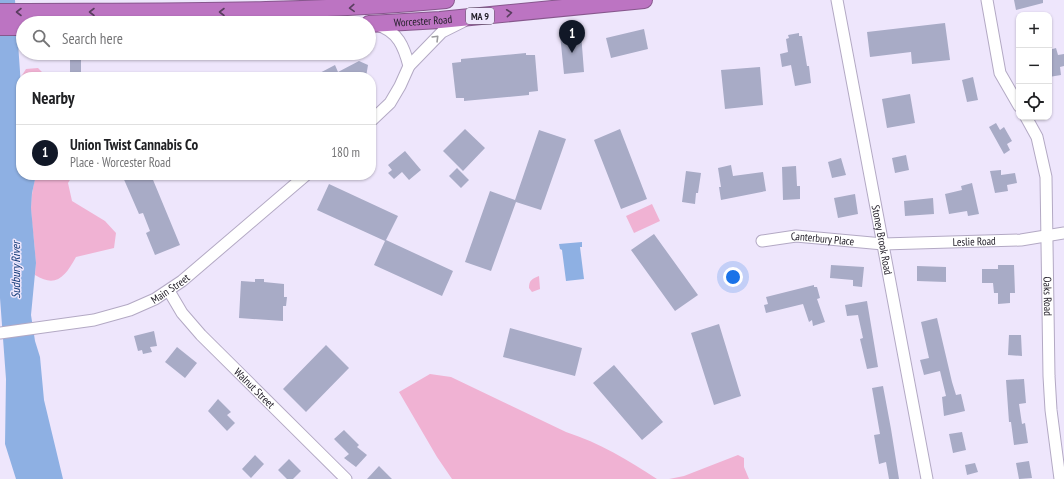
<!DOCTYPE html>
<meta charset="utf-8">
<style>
body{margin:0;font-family:"PT Sans Narrow",sans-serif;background:#f6f6f6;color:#202124}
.controls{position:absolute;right:12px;top:12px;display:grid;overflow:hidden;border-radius:8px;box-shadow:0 1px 3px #0004}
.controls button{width:36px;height:36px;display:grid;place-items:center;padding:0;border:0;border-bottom:1px solid #e0e0e0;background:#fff;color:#202124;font:20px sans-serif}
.you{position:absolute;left:733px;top:277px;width:14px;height:14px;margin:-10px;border:3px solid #fff;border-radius:50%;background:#1a73e8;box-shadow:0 0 0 6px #1a73e833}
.badge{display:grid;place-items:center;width:26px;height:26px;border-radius:50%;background:#111827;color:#fff;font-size:13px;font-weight:700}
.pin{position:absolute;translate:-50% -33px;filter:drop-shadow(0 1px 2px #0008)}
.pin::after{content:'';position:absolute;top:21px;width:14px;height:12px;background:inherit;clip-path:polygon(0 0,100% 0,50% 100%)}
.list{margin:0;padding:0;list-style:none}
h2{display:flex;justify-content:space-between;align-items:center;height:52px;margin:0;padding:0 16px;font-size:17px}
h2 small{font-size:13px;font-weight:400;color:#757577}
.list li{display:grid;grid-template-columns:26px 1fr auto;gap:12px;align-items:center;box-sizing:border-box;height:56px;padding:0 16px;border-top:1px solid #e0e0e0}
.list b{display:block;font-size:15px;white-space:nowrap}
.list p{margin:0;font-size:13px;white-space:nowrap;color:#757577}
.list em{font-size:13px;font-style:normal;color:#757577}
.icon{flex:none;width:22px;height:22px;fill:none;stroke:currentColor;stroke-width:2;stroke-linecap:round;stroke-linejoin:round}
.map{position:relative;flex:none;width:1064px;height:479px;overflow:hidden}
.search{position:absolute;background:#fff;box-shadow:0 1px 3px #0004;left:16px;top:16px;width:360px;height:44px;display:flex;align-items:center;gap:10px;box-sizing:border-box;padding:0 14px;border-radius:22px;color:#757577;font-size:15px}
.panel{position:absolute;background:#fff;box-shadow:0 1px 3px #0004;left:16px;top:72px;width:360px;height:108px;border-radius:16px}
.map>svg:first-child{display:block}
</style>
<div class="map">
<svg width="1064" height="479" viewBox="0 0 1064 479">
<rect width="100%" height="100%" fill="#eee6fc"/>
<!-- green -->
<path fill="#f0b2d3" d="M38 68 47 77H21L26 69Z
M36 175H73L68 183 72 201 105 221 116 233 114 248 76 257C65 277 56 288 35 275 37 253 32 232 31 209 31 197 33 186 36 175Z
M652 204 660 221 634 233 626 216Z
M539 276 540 289 532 292 529 288C529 280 532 279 539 276Z
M430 374 451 377 566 432C600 443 628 460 657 479H452L437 457 399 392Z
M738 455 744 458V467L749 479H669L684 476Z"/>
<!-- water -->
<path fill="#8eb0e3" d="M0 0H15L21 86V175H36L32 193 31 208 36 263 31 315 35 341 40 357 44 400 63 479H16L5 444 6 379 0 298Z
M582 242V247H580L584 279 566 281 562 250 560 249 559 244Z"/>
<!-- building -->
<path fill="#a8abc6" d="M1014 0H1043V3L1016 10Z
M945 23 950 60 912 64 911 52 870 57 867 32Z
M644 29 648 49 611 58 606 38Z
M581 33 584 72 564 74 560 34Z
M799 33V36H802L807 66H809L811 83 795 86 791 65 782 67 780 54 788 52 786 39 789 38 788 35Z
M1056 48 1058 55 1064 54V66L1060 67 1061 75 1049 77V50Z
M526 53V55H535L538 91 529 92V95L464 101V98H456L452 63 461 62V59Z
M70 59H81V77H70Z
M359 61 368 65 366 77H312L335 65 338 72Z
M760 67 763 105 725 109 721 70Z
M973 77 978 100 967 102 962 80Z
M910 94 915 123 887 128 882 99Z
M996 123 1000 130 1004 127 1012 141 1007 144 1010 150 1004 154 989 127Z
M465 129 485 148 463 171 443 151Z
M620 129 647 199 621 209 594 140Z
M539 130 566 139 541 210 516 202 491 271 465 262 490 191 515 200Z
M405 151 421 170 409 180 402 172 394 179 388 173 392 170 388 165Z
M906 155 909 170 895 173 892 158Z
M841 158 846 175 832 178 828 162Z
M731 165 733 176 763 172 766 191 721 200 719 187H721L718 168Z
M796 166 797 186H800V199L783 200 782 167Z
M457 168 469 180 461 188 449 176Z
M1001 170V175L1015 173 1017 183 1007 185 1008 191 995 193 990 171Z
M686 171 701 173 698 193H696L695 204 682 202Z
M122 175H151L180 245 155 255 146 233 150 231 143 213 139 214Z
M972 183 979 214 968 216 967 211 949 214 945 194 962 190 961 186Z
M329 184 398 216 386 240 453 271 442 296 374 265 385 241 317 210Z
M855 194 858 214 838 218 834 198Z
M933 198 934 214 905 216 904 201Z
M654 234 698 295 675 311 631 250Z
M831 265 864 267 862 287 853 286V280L830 278Z
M998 265H1014L1015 293H1010V303L998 304V293H994L993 283H982V269H998Z
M917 266 946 267V282L917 281Z
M255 279H264V282L284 284V297H287L286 306H283V321L239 318 241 281 255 282Z
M814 285V287H817L820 298 817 299 825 322 813 326 812 320 809 322 803 304 766 313 764 305 768 304 766 297Z
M867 301 878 367 867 369 860 339 863 338 858 315 847 316 845 305Z
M937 318 952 382 956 395 961 394 965 411 944 416 942 397 946 396 940 371 924 375 920 360 929 358 921 322Z
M719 324 741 396 714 405 691 333Z
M510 328 582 348 575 376 503 357Z
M154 331 157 346 150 347 152 352 143 354 142 350 138 351 134 336Z
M1009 335H1021L1022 356 1008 355Z
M326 345 349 368 306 412 283 389Z
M177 347 197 363 185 378 165 362Z
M614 365 663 422 642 440 593 383Z
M1024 379 1026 403 1019 404 1022 424 1025 423 1028 443 1014 445 1011 422H1009L1006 380Z
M883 386 891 429 899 479H889L886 462 879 464 874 435 880 434 872 388Z
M218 399 231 412 227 415 235 423 227 431 208 411Z
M344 430 359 445 357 447 367 455 356 467 344 458 349 454 334 439Z
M962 432 966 450 953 453 949 434Z
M255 455 264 464 251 478 242 469Z
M289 459 301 471 293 479H287L278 470Z
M1029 461 1032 478 1019 479 1016 463Z
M975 463 978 472 967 475 965 465Z
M379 466 392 479H367Z"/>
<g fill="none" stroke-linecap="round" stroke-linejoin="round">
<defs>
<g id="minor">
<path id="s1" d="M837 0 927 479"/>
<path d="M987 0 1000 73 1019 106"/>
<path d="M377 25C398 31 404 47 409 66"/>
<path id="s2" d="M1026 117 1037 137 1046 177 1049 376 1051 410 1060 479"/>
<path d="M371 121 390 103 400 86 409 66 442 32 464 21"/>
<path id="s3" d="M762 241 796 236 883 244 1021 240 1064 233"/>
<path id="s4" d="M169 291 182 313 201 335 346 479"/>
<path id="s5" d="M0 333 94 320 130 310 155 299 182 281 306 175"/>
</g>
<g id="highway">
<path d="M0 12C149 11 298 14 446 0"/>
<path id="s6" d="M369 24 440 20 644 0"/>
<path d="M0 27H23"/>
</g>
</defs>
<!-- minor casing -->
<use href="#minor" stroke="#b3a9c4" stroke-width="13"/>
<!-- highway casing -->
<use href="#highway" stroke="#87578d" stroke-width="18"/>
<!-- minor -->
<use href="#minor" stroke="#fff" stroke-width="11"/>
<!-- highway -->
<use href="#highway" stroke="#bc74c2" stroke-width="16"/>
</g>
<!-- one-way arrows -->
<defs><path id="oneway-chevron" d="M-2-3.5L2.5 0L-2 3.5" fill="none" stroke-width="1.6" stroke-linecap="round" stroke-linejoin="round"/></defs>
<g stroke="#593d5f">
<use href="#oneway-chevron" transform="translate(352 8) rotate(177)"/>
<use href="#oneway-chevron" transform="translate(19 12) rotate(180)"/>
<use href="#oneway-chevron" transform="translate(92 12) rotate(180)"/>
<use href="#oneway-chevron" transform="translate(222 12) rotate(180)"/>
<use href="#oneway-chevron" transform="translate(509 13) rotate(-6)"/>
</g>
<use stroke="#9c9b9f" href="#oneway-chevron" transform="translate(436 38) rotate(-45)"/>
<g text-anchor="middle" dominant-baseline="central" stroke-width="3" stroke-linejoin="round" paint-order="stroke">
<!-- shield labels -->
<rect fill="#eee6fc" stroke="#615b69" stroke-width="1" x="466" y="8" width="28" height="16" rx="3"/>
<g font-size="10" font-weight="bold" fill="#24202a">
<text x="480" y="16">MA 9</text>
</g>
<!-- street labels -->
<g font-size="11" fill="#24202a" stroke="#eee6fc">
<text stroke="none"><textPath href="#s6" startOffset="54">Worcester Road</textPath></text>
<text stroke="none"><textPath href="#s3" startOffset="61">Canterbury Place</textPath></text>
<text stroke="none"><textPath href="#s1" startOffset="244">Stoney Brook Road</textPath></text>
<text stroke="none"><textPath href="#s3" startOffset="213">Leslie Road</textPath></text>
<text stroke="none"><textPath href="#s5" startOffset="178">Main Street</textPath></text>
<text stroke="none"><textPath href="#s2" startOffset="183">Oaks Road</textPath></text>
<text stroke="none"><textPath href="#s4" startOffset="130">Walnut Street</textPath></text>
</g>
<!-- water labels -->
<g font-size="12" font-style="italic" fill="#123a77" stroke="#eee6fc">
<text transform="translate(15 270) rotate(-90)">Sudbury River</text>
</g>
</g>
</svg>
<div class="controls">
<button>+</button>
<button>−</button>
<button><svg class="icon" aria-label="locate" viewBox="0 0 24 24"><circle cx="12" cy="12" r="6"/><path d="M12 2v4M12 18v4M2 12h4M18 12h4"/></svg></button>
</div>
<div class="you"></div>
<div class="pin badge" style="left:572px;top:53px">1</div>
<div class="search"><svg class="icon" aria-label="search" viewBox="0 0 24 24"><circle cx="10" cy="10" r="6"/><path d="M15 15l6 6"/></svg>Search here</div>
<section class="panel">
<h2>Nearby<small></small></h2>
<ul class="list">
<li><span class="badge">1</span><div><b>Union Twist Cannabis Co</b><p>Place · Worcester Road</p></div><em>180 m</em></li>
</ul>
</section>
</div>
